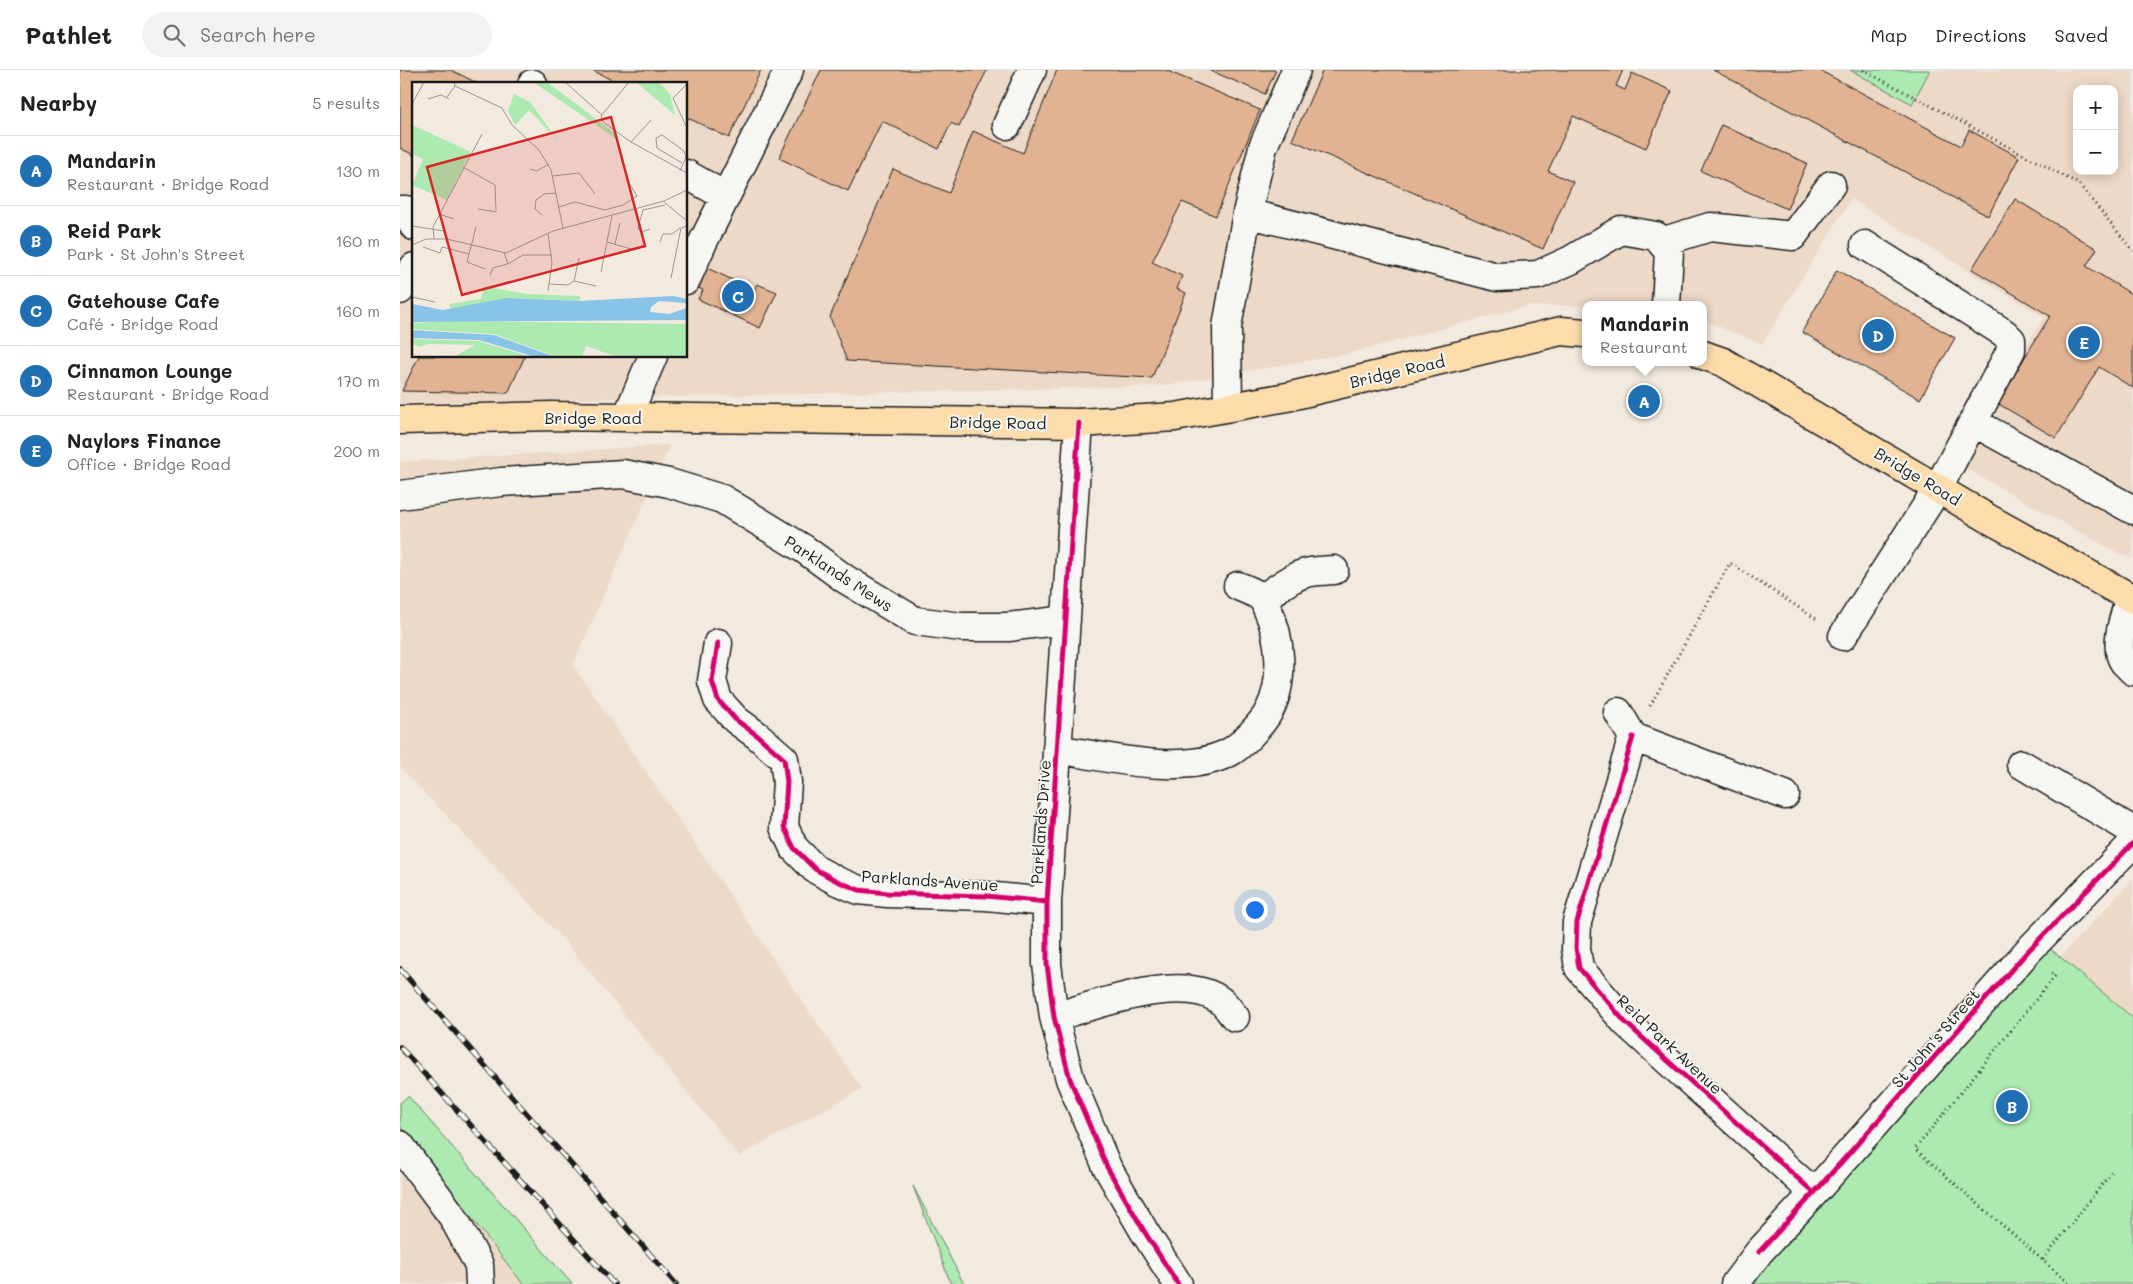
<!DOCTYPE html>
<meta charset="utf-8">
<style>
body{margin:0;font-family:Mali,sans-serif;background:#f2f2f2;color:#202124}
.controls{position:absolute;right:15px;top:15px;display:grid;overflow:hidden;border-radius:10px;box-shadow:0 2px 12px #0003}
.controls button{width:45px;height:45px;display:grid;place-items:center;padding:0;border:0;border-bottom:1px solid #e0e0e0;background:#fff;color:#202124;font:25px sans-serif}
.you{position:absolute;left:854px;top:839px;width:18px;height:18px;margin:-12px;border:4px solid #fff;border-radius:50%;background:#1a73e8;box-shadow:0 0 0 8px #1a73e833}
.badge{display:grid;place-items:center;width:32px;height:32px;border-radius:50%;background:#1f6fb2;color:#fff;font-size:16px;font-weight:700}
.pin{position:absolute;translate:-50% -50%;border:2px solid #fff;box-shadow:0 1px 5px #0006}
.popup{position:absolute;left:1182px;top:231px;width:125px;height:65px;box-sizing:border-box;display:grid;place-content:center;border-radius:10px;background:#fff;filter:drop-shadow(0 1px 4px #0005);font-size:16px;white-space:nowrap;color:#757577}
.popup b{font-size:19px;color:#202124}
.popup::after{content:'';position:absolute;left:50%;top:100%;margin-left:-10px;border:10px solid transparent;border-top-color:#fff}
.list{margin:0;padding:0;list-style:none}
h2{display:flex;justify-content:space-between;align-items:center;height:65px;margin:0;padding:0 20px;font-size:21px}
h2 small{font-size:16px;font-weight:400;color:#757577}
.list li{display:grid;grid-template-columns:32px 1fr auto;gap:15px;align-items:center;box-sizing:border-box;height:70px;padding:0 20px;border-top:1px solid #e0e0e0}
.list b{display:block;font-size:19px;white-space:nowrap}
.list p{margin:0;font-size:16px;white-space:nowrap;color:#757577}
.list em{font-size:16px;font-style:normal;color:#757577}
.icon{flex:none;width:28px;height:28px;fill:none;stroke:currentColor;stroke-width:2;stroke-linecap:round;stroke-linejoin:round}
.map{position:relative;flex:none;width:1733px;height:1214px;overflow:hidden}
header{display:flex;align-items:center;gap:30px;box-sizing:border-box;height:70px;padding:0 25px;background:#fff;border-bottom:1px solid #e0e0e0}
header strong{font-size:24px}
nav{display:flex;gap:28px;margin-inline-start:auto;font-size:18px}
.search{width:350px;height:45px;background:#f2f2f2;display:flex;align-items:center;gap:12px;box-sizing:border-box;padding:0 18px;border-radius:28px;color:#757577;font-size:19px}
main{display:flex}
aside{flex:1;background:#fff}
.map>svg:first-child{display:block}
</style>
<header>
<strong>Pathlet</strong>
<div class="search"><svg class="icon" aria-label="search" viewBox="0 0 24 24"><circle cx="10" cy="10" r="6"/><path d="M15 15l6 6"/></svg>Search here</div>
<nav><a>Map</a><a>Directions</a><a>Saved</a></nav>
</header>
<main>
<aside>
<h2>Nearby<small>5 results</small></h2>
<ul class="list">
<li><span class="badge">A</span><div><b>Mandarin</b><p>Restaurant · Bridge Road</p></div><em>130 m</em></li>
<li><span class="badge">B</span><div><b>Reid Park</b><p>Park · St John's Street</p></div><em>160 m</em></li>
<li><span class="badge">C</span><div><b>Gatehouse Cafe</b><p>Café · Bridge Road</p></div><em>160 m</em></li>
<li><span class="badge">D</span><div><b>Cinnamon Lounge</b><p>Restaurant · Bridge Road</p></div><em>170 m</em></li>
<li><span class="badge">E</span><div><b>Naylors Finance</b><p>Office · Bridge Road</p></div><em>200 m</em></li>
</ul>
</aside>
<div class="map">
<svg width="1733" height="1214" viewBox="0 0 1733 1214">
<rect width="100%" height="100%" fill="#f2e9df"/>
<filter id="ink" filterUnits="userSpaceOnUse"><feTurbulence type="fractalNoise" baseFrequency=".02" numOctaves="2"/><feDisplacementMap in="SourceGraphic" scale="10" xChannelSelector="R" yChannelSelector="G"/><feConvolveMatrix kernelMatrix="1 2 1 2 8 2 1 2 1" color-interpolation-filters="sRGB"/></filter>
<g filter="url(#ink)">
<!-- built -->
<path fill="#edd9c8" fill-rule="evenodd" d="M0 0H1450L1512 33 1530 0H1733V489L1710 479 1556 393 1644 247 1451 129 1362 274 1303 250V235L1127 236 947 284 762 316 0 333ZM14 14H286V286H14ZM1677 19H1714V101H1677Z
M270 375 173 595 462 1019 339 1086 164 870 0 697V392Z
M1733 809V948L1660 887Z
M0 1056 123 1214H0Z"/>
<!-- green -->
<path fill="#aceab1" stroke="#648366" d="M1450 0H1530L1512 34Z
M1640 870 1733 948V1214H1335Z
M8 1026 172 1214H123L0 1056V1033Z
M513 1116 564 1214H551Z"/>
<!-- building -->
<path fill="#e2b393" stroke="#1c1c1c" d="M0 0H51L79 14H14V85L0 78Z
M192 0H361L329 68 286 47V14H220Z
M421 0H587L559 57 551 53 539 79 482 51 448 121 379 88Z
M657 0H765L860 40 816 146 782 132 752 192 782 206 777 219 786 223 752 308 447 291 430 247 493 99 549 123 573 61 623 83Z
M809 0H876L865 24Z
M923 0H1223L1216 16 1225 20 1232 3 1272 21 1246 78 1173 46 1148 101 1173 112 1143 179 892 70Z
M1313 0H1419L1561 76 1569 60 1619 87 1588 146Z
M1321 55 1407 93 1387 139 1301 101Z
M1615 129 1697 179 1686 196 1733 225V318L1699 297 1656 368 1597 333 1650 246 1572 199Z
M305 197 354 220 357 214 377 222 360 258 298 229 303 220 296 217Z
M1437 200 1555 268 1520 329 1402 262Z
M19 286H125L108 323 2 321Z"/>
<g fill="none" stroke-linecap="round" stroke-linejoin="round">
<defs>
<path id="minor" d="M132 14H133
M607 55 632 0
M286 104 325 126
M0 140H6L14 156
M847 143 1097 207 1138 205 1171 190 1221 160 1256 166 1269 182 1266 235
M1261 172 1310 157 1393 166 1431 115
M286 210 303 172 389 0
M0 220 14 197
M828 337 827 257 847 143 863 77 896 0
M227 347 253 286
M1573 352 1733 440
M679 353 647 832V894L654 947 670 1009 707 1097 744 1161 778 1214
M0 425 101 412 223 404 269 413 322 429 404 479 445 509 515 551 561 557H608L666 550
M862 528C873 522 881 515 892 509 904 501 919 501 934 500
M1730 528C1725 544 1713 577 1724 592 1727 595 1730 598 1733 601
M1443 566 1538 418 1611 280V270L1604 263 1465 175
M318 573 312 611 318 630 336 650 358 666 384 689 387 712 384 757 394 778 415 799 437 811 459 820 487 823 586 826 647 832
M1218 642 1233 667 1385 725
M1233 667 1177 852 1176 878 1179 898 1225 952 1414 1123
M657 679C707 687 783 707 830 682 841 676 863 653 869 641 885 611 881 567 867 538 866 535 864 530 862 528 857 523 845 519 838 516
M1621 694 1733 761
M654 947C696 935 785 901 822 932 827 936 831 943 835 947
M0 1075 53 1147 79 1195 80 1214
M1335 1214 1359 1182 1414 1123 1628 881 1733 773"/>
<path id="highway" d="M1303 285 1323 292 1591 450 1733 529
M0 350 151 346 679 353 775 347 887 327 1161 261 1185 263"/>
</defs>
<!-- minor casing -->
<use href="#minor" stroke="#1c1c1c" stroke-width="31"/>
<!-- highway casing -->
<use href="#highway" stroke="#1c1c1c" stroke-width="31"/>
<!-- path -->
<path stroke="#1c1c1c" stroke-width="3" stroke-dasharray="1 4" stroke-linecap="butt" d="M1463 0 1679 114 1733 181
M1250 636 1330 493 1418 550
M1651 903 1655 906 1515 1079 1670 1214
M1643 1190 1712 1102"/>
<!-- minor -->
<use href="#minor" stroke="#f6f6f2" stroke-width="28"/>
<!-- highway -->
<use href="#highway" stroke="#fddcac" stroke-width="28"/>
<defs>
<path id="rail" d="M0 899 276 1214
M0 977 214 1214"/>
</defs>
<!-- rail casing -->
<use href="#rail" stroke="#1c1c1c" stroke-width="5.5"/>
<!-- rail -->
<use href="#rail" stroke="#f6f6f2" stroke-width="4" stroke-dasharray="11" stroke-linecap="butt"/>
<defs>
<path id="cycleway" d="M679 353 647 832V894L654 947 670 1009 707 1097 744 1161 778 1214
M318 573 312 611 318 630 336 650 358 666 384 689 387 712 384 757 394 778 415 799 437 811 459 820 487 823 586 826 647 832
M1233 667 1177 852 1176 878 1179 898 1225 952 1414 1123
M1359 1182 1414 1123 1628 881 1733 773"/>
</defs>
<!-- cycleway casing -->
<use href="#cycleway" stroke="#f6f6f2" stroke-width="8"/>
<!-- cycleway -->
<use href="#cycleway" stroke="#d6006c" stroke-width="5"/>
</g>
</g>
<g text-anchor="middle" dominant-baseline="central" stroke-width="4" stroke-linejoin="round" paint-order="stroke">
<!-- street labels -->
<g font-size="16" fill="#1c1c1c" stroke="#f6f6f2">
<text transform="translate(997 301) rotate(-13)">Bridge Road</text>
<text x="193" y="347">Bridge Road</text>
<text transform="translate(598 352) rotate(1)">Bridge Road</text>
<text transform="translate(1518 406) rotate(31)">Bridge Road</text>
<text transform="translate(439 503) rotate(33)">Parklands Mews</text>
<text transform="translate(640 752) rotate(-86)">Parklands Drive</text>
<text transform="translate(530 810) rotate(4)">Parklands Avenue</text>
<text transform="translate(1535 968) rotate(-49)">St John's Street</text>
<text transform="translate(1270 974) rotate(43)">Reid Park Avenue</text>
</g>
</g>
<!-- overview -->
<g transform="translate(12 12)">
<rect width="275" height="275" fill="#f2e9df"/>
<path d="M121 0H135L205 53 203 56ZM224 0H247L258 12 263 33ZM102 12 118 20 147 60 117 28 103 43 96 29ZM0 43 59 70 35 118 0 103 11 77 0 72ZM72 204 114 212 168 214V219L94 216 39 227 37 222 69 217ZM43 239 275 242V275H205L174 264 170 275H145L82 252 0 247V241ZM0 257 66 259 120 275H42L63 263 16 262 7 265 0 262Z" fill="#aceab1"/>
<path d="M261 214 275 217V221L247 219 239 225 238 230 257 232 275 226V238L0 240V222L31 228 94 216 168 219ZM0 248 82 253 143 275H124L67 258 0 256Z" fill="#88c4e8"/>
<path fill="none" stroke="#9c9791" stroke-width="1" d="M153 0 190 33M217 0 189 34 191 40 219 60 275 91M275 2 261 16 275 46M43 4 90 26 100 43 127 68 139 88 151 146M35 15 43 4 42 0M16 17 29 13 37 17M0 22 12 0M219 60 239 38M51 85 83 103 84 128M118 87 125 89 137 82M268 89 274 75 272 69 250 53 244 56 245 66 270 81M141 94 167 91 183 112M252 120 275 139M147 125 163 120 193 128 211 123 225 114 216 99M66 127 85 130M27 132 42 137M130 133 123 127 124 118 132 112 144 111M0 144 32 149 35 157M64 145 55 180 73 187M238 147 229 150 226 146 231 128 253 123M22 157 21 145 70 52M195 160 219 167M248 160 251 152H260L268 146M203 162 208 141M0 163 14 157H35L94 171 141 149 252 119 275 108M11 165 28 171 30 165 57 172M92 171 96 182 111 173H140M189 190 200 134M78 193 81 186 95 182M259 196 269 146 275 144M162 199 184 204M137 202 156 203 162 199 167 176M136 209 140 181 136 152M0 215 23 220"/>
<path fill="#d62828" fill-opacity="0.15" stroke="#d62828" stroke-width="2.5" d="M199 35 233 164 50 213 15 85Z"/>
<rect width="275" height="275" fill="none" stroke="#1c1c1c" stroke-width="2.5"/>
</g>
</svg>
<div class="controls">
<button>+</button>
<button>−</button>
</div>
<div class="you"></div>
<div class="pin badge" style="left:1244px;top:331px">A</div>
<div class="popup"><b>Mandarin</b>Restaurant</div>
<div class="pin badge" style="left:1612px;top:1036px">B</div>
<div class="pin badge" style="left:338px;top:226px">C</div>
<div class="pin badge" style="left:1478px;top:265px">D</div>
<div class="pin badge" style="left:1684px;top:272px">E</div>
</div>
</main>
